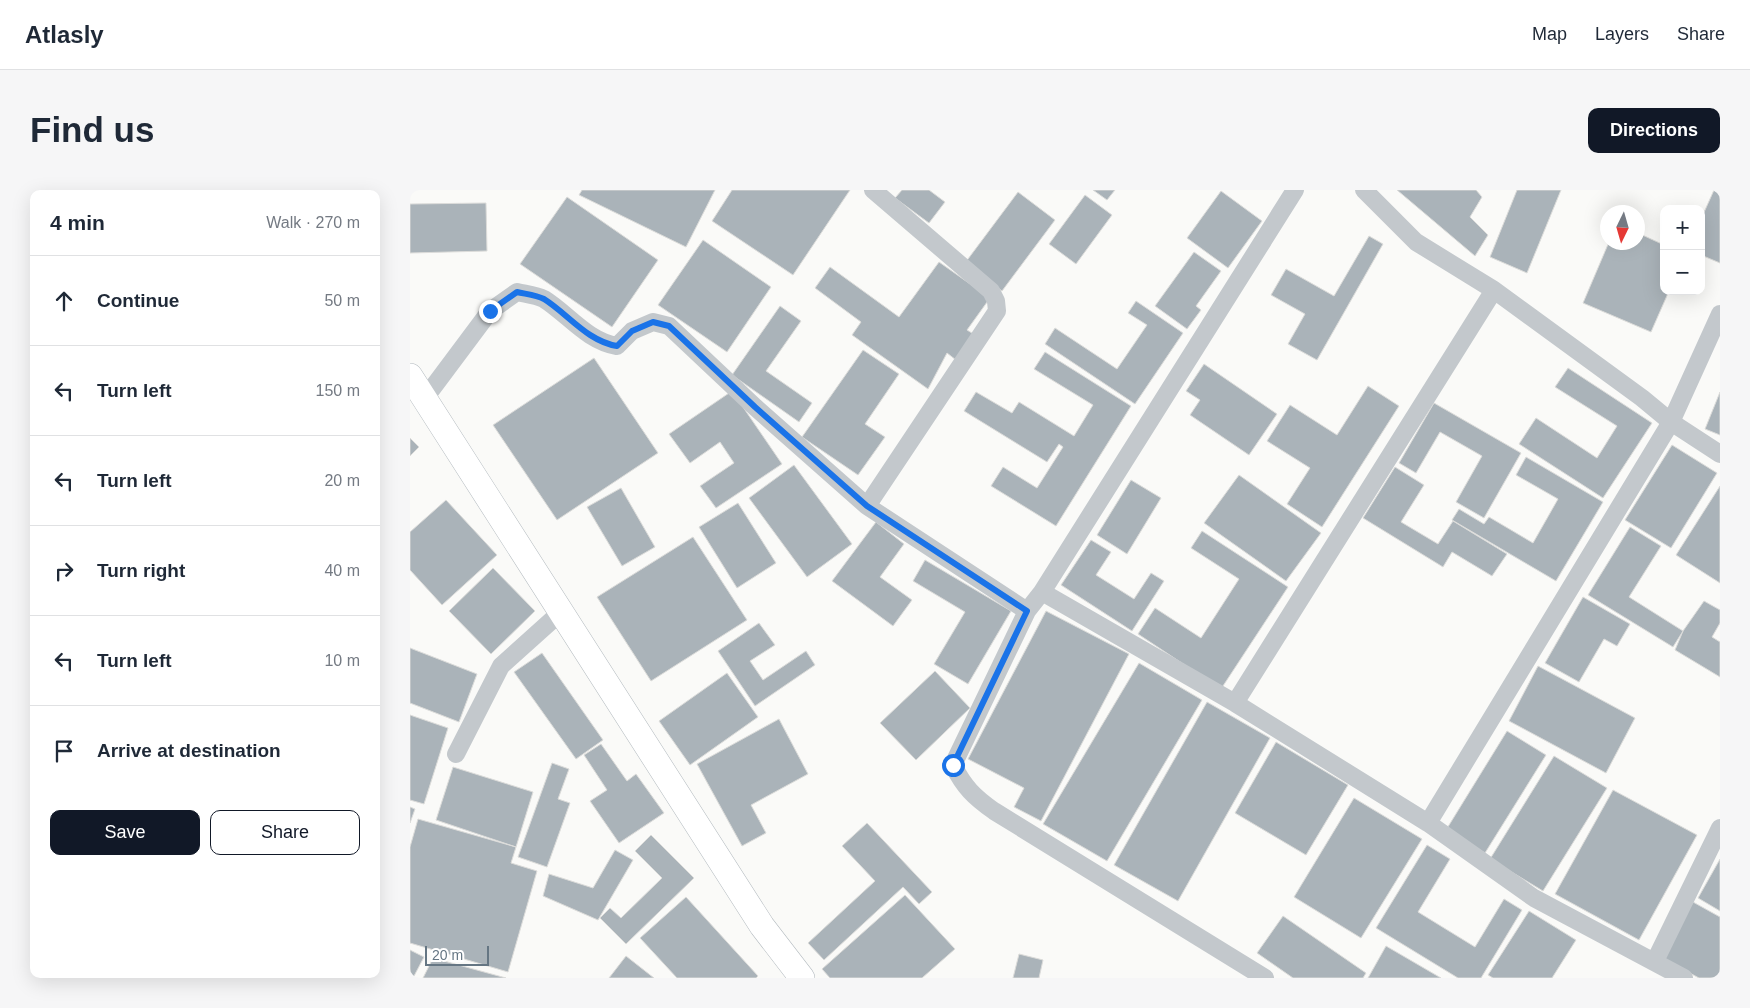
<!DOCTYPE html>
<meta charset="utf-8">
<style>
body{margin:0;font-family:Arial,sans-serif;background:#f6f6f7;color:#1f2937}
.controls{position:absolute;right:15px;top:15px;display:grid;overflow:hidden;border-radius:10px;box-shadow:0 5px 20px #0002}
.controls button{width:45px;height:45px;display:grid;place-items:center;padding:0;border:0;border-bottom:1px solid #e0e1e3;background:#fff;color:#1f2937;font:25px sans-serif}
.compass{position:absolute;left:1190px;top:15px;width:45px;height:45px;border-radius:50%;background:#fff;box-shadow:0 5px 20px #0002;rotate:185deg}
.scale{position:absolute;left:15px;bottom:12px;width:64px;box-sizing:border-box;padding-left:5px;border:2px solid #657683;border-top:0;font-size:14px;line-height:18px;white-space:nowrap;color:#657683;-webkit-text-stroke:4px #fff;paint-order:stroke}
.stop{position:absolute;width:15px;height:15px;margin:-11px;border:4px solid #1a73e8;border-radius:50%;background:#fff}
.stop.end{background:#1a73e8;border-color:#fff;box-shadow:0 1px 5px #0008}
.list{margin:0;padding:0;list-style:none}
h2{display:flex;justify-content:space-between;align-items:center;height:65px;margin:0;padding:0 20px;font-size:21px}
h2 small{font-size:16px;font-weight:400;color:#747a83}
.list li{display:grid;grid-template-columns:32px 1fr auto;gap:15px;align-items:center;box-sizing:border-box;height:90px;padding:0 20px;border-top:1px solid #e0e1e3}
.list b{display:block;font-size:19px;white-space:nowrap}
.list em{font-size:16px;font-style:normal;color:#747a83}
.actions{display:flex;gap:10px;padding:15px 20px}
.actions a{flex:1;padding:11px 0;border:1px solid #111827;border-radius:10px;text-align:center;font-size:18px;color:#111827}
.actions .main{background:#111827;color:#fff}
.icon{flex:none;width:28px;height:28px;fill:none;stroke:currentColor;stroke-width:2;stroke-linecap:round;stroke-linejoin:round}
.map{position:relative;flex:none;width:1310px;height:788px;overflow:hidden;border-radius:10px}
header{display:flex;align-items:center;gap:30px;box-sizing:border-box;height:70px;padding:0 25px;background:#fff;border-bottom:1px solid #e0e1e3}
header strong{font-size:24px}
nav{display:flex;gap:28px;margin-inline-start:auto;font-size:18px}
.intro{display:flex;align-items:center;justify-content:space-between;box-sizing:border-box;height:120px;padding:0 30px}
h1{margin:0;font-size:35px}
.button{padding:12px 22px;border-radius:10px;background:#111827;color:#fff;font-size:18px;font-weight:700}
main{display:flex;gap:30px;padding:0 30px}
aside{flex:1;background:#fff;border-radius:10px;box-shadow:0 5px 20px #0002}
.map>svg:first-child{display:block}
</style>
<header>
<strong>Atlasly</strong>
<nav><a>Map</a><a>Layers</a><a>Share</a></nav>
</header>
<div class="intro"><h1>Find us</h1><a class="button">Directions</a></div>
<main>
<aside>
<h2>4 min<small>Walk · 270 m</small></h2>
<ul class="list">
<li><svg class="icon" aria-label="ahead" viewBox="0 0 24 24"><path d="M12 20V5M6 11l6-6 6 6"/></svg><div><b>Continue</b></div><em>50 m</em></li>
<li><svg class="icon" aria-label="left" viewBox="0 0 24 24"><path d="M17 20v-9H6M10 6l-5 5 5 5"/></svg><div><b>Turn left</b></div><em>150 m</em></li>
<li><svg class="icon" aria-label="left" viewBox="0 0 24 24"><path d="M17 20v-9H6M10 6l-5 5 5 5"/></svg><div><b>Turn left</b></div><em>20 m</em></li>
<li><svg class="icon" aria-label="right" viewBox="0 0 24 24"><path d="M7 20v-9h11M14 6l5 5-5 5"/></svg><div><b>Turn right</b></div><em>40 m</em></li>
<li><svg class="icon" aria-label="left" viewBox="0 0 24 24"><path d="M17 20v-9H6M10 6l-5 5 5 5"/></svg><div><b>Turn left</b></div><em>10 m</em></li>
<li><svg class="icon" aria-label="arrive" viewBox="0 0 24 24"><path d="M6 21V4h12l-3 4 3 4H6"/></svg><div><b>Arrive at destination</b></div></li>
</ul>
<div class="actions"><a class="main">Save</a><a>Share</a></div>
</aside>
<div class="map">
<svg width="1310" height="788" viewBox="0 0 1310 788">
<rect width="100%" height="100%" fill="#fafaf8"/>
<!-- building -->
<path fill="#aab3b9" stroke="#dcdcda" d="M172 0H305L276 57 169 5Z
M322 0H440L383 85 302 31Z
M492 0H519L535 12 519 33 485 8Z
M683 0H705L697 10Z
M987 0H1066L1072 7 1060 27 1078 45 1065 66Z
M1107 0H1151L1117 83 1080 67Z
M1304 0H1310V73L1291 65V29Z
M811 1 852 31 818 78 777 48Z
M608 2 645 30 592 101 555 73Z
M675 5 702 25 666 74 639 54Z
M157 7 248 70 202 137 110 74Z
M76 13 77 61 0 63V14Z
M1228 43 1254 55V101H1259L1241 142 1173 113 1199 52H1228Z
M959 46 973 54 907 170 878 154 895 124 861 105 876 79 924 106Z
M293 50 361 97 317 162 248 115Z
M784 62 811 81 786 116 791 120 777 139 745 116Z
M529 72 580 108 557 140 565 145 546 170 537 163 518 199 442 145 451 132 405 98 420 77 489 127Z
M726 111 773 143 725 214 635 154 645 138 707 179 737 135 718 123Z
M370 116 391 131 356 181 402 213 389 232 322 185Z
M453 160 489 184 455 234 475 247 448 285 392 247Z
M635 162 721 216 646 336 581 296 593 277 627 298 653 257 649 254 637 272 554 221 566 202 602 223 609 212 664 246 683 215 624 179Z
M184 168 248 263 147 330 83 235Z
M794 174 867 224 839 265 780 225 790 210 776 201Z
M1158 178 1242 233 1193 308 1109 254 1126 228 1187 268 1207 236 1145 197Z
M958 196 989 216 912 337 877 314 900 278 857 251 880 215 927 245Z
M322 201 372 274 306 318 290 296 324 273 310 252 280 273 259 244Z
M1310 202V245L1295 239Z
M1024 213 1111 263 1074 328 1046 312 1072 266 1030 242 1006 283 989 273Z
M0 248 9 257 0 266Z
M1262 255 1307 283 1261 358 1215 330Z
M1116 267 1193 312 1146 391 1042 330 1049 319 1074 334 1079 327 1123 353 1148 309 1106 285Z
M384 275 442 354 397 387 339 308Z
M985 277 1014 295 991 332 1028 354 1043 331 1097 364 1082 386 1042 362 1033 377 953 328Z
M829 285 911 343 876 391 794 333Z
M721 290 751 308 717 364 687 345Z
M1310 296V393L1266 365Z
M211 298 245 357 212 376 177 317Z
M36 310 87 365 32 415 0 380V342Z
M328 313 366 373 327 398 289 337Z
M466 332 494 354 470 387 502 410 483 436 422 391Z
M1220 337 1251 356 1219 407 1273 441 1263 457 1178 405Z
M792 341 878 397 811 499 728 444 745 418 791 448 829 389 781 358Z
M283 347 337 430 241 491 187 407Z
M681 350 701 362 686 385 724 409 741 383 754 391 722 441 651 395Z
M515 370 601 421 558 494 524 474 555 422 503 391Z
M83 378 125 421 81 464 39 421Z
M1173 407 1220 434 1207 456 1194 449 1169 492 1135 473Z
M1294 411 1310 420V433L1302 447 1310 452V487L1265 460 1273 441Z
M636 421 719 464 631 631 604 617 614 598 558 569Z
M349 433 365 455 340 471 353 490 396 461 405 475 345 516 308 461Z
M0 458 67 484 49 532 0 513Z
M132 463 193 550 166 569 104 482Z
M729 473 792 510 697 671 633 634Z
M1128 476 1225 528 1196 583 1099 531Z
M525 481 560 518 506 570 470 533Z
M317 483 348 527 280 575 249 531Z
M797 512 860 548 768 711 704 675Z
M0 525 38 538 14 614 0 610Z
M369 529 398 584 341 615 356 643 332 656 287 574Z
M1097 541 1136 565 1075 663 1036 640Z
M866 552 938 595 896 665 825 623Z
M191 554 217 591 226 584 254 623 209 653 180 611 197 600 174 565Z
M1144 566 1197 598 1133 701 1080 669Z
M142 573 159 579 148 609 160 613 137 677 108 667Z
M43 577 123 602 106 657 26 630Z
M1203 600 1287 645 1229 750 1145 704Z
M944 608 1012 649 951 748 884 707Z
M0 617 5 619 0 633Z
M8 629 106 657 101 673 127 681 98 782 0 753V657Z
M457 633 522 702 509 714 493 697 414 770 398 753 465 691 432 656Z
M241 645 284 688 216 754 190 728 200 718 211 728 252 688 225 661Z
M1017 655 1040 669 1008 722 1065 757 1094 709 1112 720 1071 788H1048L966 738Z
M205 660 223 670 188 730 133 706 139 684 183 698Z
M1310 669V721L1288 708Z
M495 705 545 759 512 788H420L412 779Z
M276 707 348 786 346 788H267L230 748Z
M1283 712 1310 727V788H1289L1252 768Z
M1119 721 1166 750 1142 788H1083L1078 785Z
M873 726 956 783 953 788H883L847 763Z
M976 756 1031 788H958Z
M0 760 14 767 3 788H0Z
M609 764 633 770 629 788H603Z
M216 766 244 788H199Z
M23 768 96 788H13Z"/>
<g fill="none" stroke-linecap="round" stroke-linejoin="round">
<defs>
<path id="secondary" d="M0 186 352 736 392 788"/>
</defs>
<!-- secondary casing -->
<use href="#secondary" stroke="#b3babf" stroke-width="26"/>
<!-- minor -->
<path stroke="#c3c8cc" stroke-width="18" d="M463 0 581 101 586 111 587 121 457 316 617 421 632 402 885 0
M954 0 1006 52 1084 100 1232 208 1261 232 1310 264
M15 208 80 121 107 102C115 104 126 105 134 109 158 124 177 151 207 156L222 141 243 132 259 136 345 217 457 316
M632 402 825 513 1018 633 1124 708 1274 788
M617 421 543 575C554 597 564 607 584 621L855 788
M825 513 1084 100
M46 564 91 476 151 422
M1018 633 1261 232 1310 124
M1245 771 1310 638"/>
<!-- secondary -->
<use href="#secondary" stroke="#fff" stroke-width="25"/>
</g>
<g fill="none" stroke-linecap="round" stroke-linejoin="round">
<!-- route -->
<path stroke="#1a73e8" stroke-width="6" d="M80 121 107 102C115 104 126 105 134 109 158 124 177 151 207 156L222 141 243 132 259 136 345 217 457 316 617 421 543 575"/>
</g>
</svg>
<div class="controls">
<button>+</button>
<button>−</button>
</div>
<svg class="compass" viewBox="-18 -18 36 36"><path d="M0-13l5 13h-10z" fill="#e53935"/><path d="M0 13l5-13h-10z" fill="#747a83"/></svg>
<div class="scale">20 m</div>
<div class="stop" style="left:543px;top:575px"></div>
<div class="stop end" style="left:80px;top:121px"></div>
</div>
</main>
